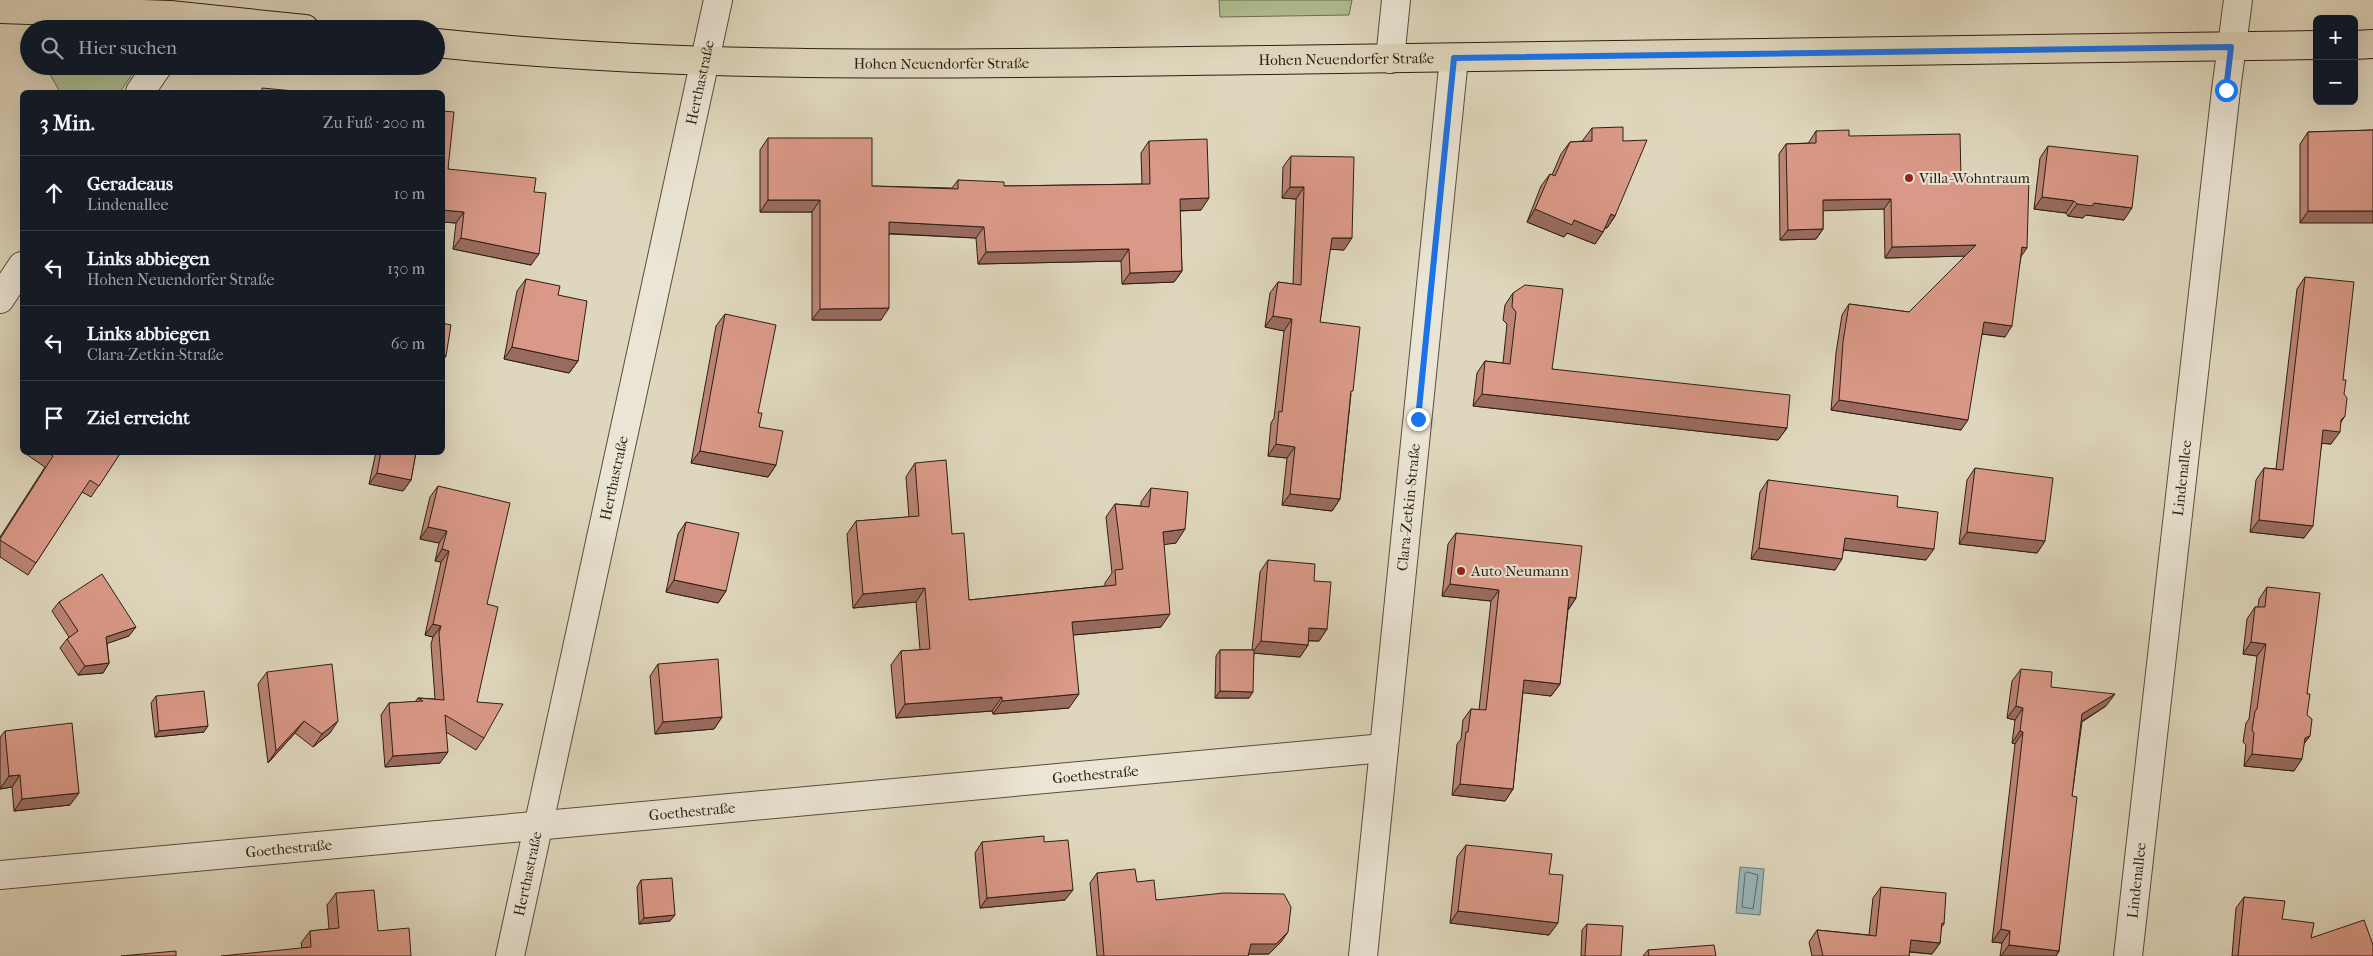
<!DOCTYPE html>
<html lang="de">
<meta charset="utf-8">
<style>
body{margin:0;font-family:"IM FELL French Canon",serif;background:#242831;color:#f1f3f6}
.controls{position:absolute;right:15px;top:15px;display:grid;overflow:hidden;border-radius:8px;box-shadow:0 5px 20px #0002}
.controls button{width:45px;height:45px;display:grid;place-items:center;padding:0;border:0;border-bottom:1px solid #363941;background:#171b24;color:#f1f3f6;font:25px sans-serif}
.stop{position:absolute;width:15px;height:15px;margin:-11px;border:4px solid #1a73e8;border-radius:50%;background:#fff}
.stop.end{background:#1a73e8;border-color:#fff;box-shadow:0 1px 5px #0008}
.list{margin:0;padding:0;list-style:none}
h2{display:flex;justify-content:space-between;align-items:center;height:65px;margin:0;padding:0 20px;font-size:21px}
h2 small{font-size:16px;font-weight:400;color:#9ea1a6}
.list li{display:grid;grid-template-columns:32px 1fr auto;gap:15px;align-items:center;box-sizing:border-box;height:75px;padding:0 20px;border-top:1px solid #363941}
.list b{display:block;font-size:19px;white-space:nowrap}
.list p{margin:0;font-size:16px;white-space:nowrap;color:#9ea1a6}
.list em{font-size:16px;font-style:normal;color:#9ea1a6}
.icon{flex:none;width:28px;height:28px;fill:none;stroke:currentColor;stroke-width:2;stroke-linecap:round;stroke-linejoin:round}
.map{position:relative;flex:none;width:2373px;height:956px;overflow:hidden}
.search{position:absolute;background:#171b24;box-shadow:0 5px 20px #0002;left:20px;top:20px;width:425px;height:55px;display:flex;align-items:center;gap:12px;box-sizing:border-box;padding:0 18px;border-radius:28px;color:#9ea1a6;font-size:19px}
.panel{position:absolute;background:#171b24;box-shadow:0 5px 20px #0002;left:20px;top:90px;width:425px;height:365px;border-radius:8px}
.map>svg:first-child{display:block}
</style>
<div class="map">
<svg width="2373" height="956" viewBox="0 0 2373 956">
<rect width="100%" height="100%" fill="#dfd7bd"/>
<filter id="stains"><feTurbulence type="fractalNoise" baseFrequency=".004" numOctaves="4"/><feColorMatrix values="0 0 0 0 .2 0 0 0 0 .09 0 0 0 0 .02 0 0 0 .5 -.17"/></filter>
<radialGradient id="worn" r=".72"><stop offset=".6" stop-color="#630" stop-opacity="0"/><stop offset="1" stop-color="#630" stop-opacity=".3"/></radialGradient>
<!-- green -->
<path fill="#b0bf93" stroke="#6e6e54" d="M1219 0H1352L1349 15 1220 17Z
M45 66H133V73L120 92H60Z"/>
<!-- water -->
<path fill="#99b7bc" stroke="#6e7a79" d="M1740 867 1764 869 1760 915 1736 913Z"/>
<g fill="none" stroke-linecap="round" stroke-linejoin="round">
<!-- shore -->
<path stroke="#636a68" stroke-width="1" d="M1747 872 1758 875 1753 909 1742 907 1745 874Z"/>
<defs>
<g id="minor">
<path d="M1390 59 1396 0"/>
<path d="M140 92 158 66"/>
<path d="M0 299 22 266"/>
<path id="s1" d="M0 875 1384 748"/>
<path id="s2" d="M510 956 718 0"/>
<path id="s3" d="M1363 956 1454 58"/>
<path id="s4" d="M2128 956 2226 90 2238 0"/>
</g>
<g id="major">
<path d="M0 9 170 15 305 29"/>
<path id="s5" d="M436 43C712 72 991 63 1267 60 1617 56 1967 52 2317 45"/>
<path d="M2354 45 2373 44"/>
</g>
</defs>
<!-- minor casing -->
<use href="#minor" stroke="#5a4c3e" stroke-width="30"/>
<!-- major casing -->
<use href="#major" stroke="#2d1e14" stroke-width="30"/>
<!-- minor -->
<use href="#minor" stroke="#eae5d4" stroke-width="28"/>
<!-- major -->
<use href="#major" stroke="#dfd7bd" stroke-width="28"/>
</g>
<!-- wall -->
<path fill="#bb8475" stroke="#2d1e14" d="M442 111 448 169 534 192 531 265 453 249 456 223 442 222Z
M1592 128 1615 216 1607 228H1605L1603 232 1595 244 1567 233 1564 237 1527 222 1541 186 1550 174 1552 175 1561 154 1570 142 1583 141V140Z
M2373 130 2300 223V144L2308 132Z
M1816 131 1849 136 1961 179 2021 257 2005 337 1982 334 1961 430 1831 410 1836 353 1842 315 1849 304 1909 312 1965 256 1885 258 1884 209 1823 210V229L1816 239 1780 240 1779 154 1786 144 1809 143V142Z
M768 138 872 186 952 188 958 180 1004 186 1142 184 1141 153 1149 141 1201 210 1180 211 1182 271 1174 282 1122 284 1121 261 978 264 976 238 889 234 881 320H812V212H760V150Z
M2048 146 2124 220 2086 215 2083 218 2068 216 2066 213 2034 209 2040 158Z
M1291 156 1344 250 1330 249 1320 322 1351 394 1340 499 1332 511 1282 505 1287 458 1268 456 1271 423 1274 418 1284 331 1265 327 1270 293 1278 282 1293 284 1296 199 1282 198 1283 167Z
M2305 277 2343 380 2341 422 2331 444 2322 443 2304 538 2250 532 2256 480 2264 468 2276 469 2297 289Z
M526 279 558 295 578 361 569 373 504 359 517 291Z
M1513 293 1552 369 1787 428 1778 440 1473 406 1477 373 1485 361 1503 363 1507 324 1503 320 1505 305Z
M725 314 758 413 759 427 776 465 768 477 691 463 716 326Z
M27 452H121L91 497 82 492 28 575 0 557V537L45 467 26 454Z
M376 452H416L411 480 403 491 369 484Z
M915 463 952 534 969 600 1105 586V583L1112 573 1106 517 1115 504 1141 506V502L1151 488 1176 543 1164 544 1161 627 1073 635 1069 708 993 714 992 711 896 718 891 665 901 651 920 650 916 602 853 608 847 534 856 521 909 517 906 477Z
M1975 468 2045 541 2037 553 1959 544 1967 480Z
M1768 480 1897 507 1926 560 1844 550 1835 570 1751 559 1760 492Z
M438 486 487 604 477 702 484 738 476 750 446 732 440 763 385 767 381 715 389 703 415 702 418 698 435 699 431 644 433 637 425 635 441 562 435 561 439 543 420 539 430 497Z
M686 522 726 591 718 603 666 592 678 534Z
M1456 533 1576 598 1568 610 1560 684 1551 696 1523 692 1513 789 1505 801 1452 795 1457 744 1461 739 1463 720 1471 709 1479 710 1491 601 1442 596 1448 544Z
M1268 560 1314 581 1327 629 1319 641H1308V645L1300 657 1254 653 1249 698H1215L1216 656 1220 650H1252L1260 572Z
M2267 587 2307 694 2304 744 2294 771 2244 766 2246 745 2243 742 2246 723 2249 719 2257 656 2243 654 2247 619 2255 607H2258L2259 599Z
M59 602 129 636 107 643 109 663 103 673 78 675 60 648 67 639 69 637 52 611Z
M658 664 722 717 714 729 655 734 650 676Z
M2021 669 2051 687 2106 706 2082 722 2072 796 2059 951 2056 956H2000L2002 943 1992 942 2015 744 2012 743 2015 720 2007 718 2012 681Z
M267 672 330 733 313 747 295 733 268 763 258 684Z
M156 696 204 732 155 737 151 703Z
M5 731 70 805 14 811 12 787 0 789V737Z
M982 842H1044L1065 900 980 908 975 853Z
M1466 845 1549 874V935L1450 923 1457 857Z
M1097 873 1137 882 1156 900 1281 942 1269 954H1249L1248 956H1097L1090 883Z
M641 880 670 921 639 924 637 887Z
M1881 887 1944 924 1941 928 1940 943 1932 954 1909 952V956H1812L1809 942 1817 930 1869 935 1873 898Z
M336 893 378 931 411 956 302 948 301 943 310 931 329 929 327 905Z
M2244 897 2311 938 2373 956H2232L2236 908Z
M1587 924 1621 956H1581L1582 930Z
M1648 950 1716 956H1643Z"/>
<!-- shaded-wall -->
<path fill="#996b5f" stroke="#2d1e14" d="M1290 187H1304L1296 199 1282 198Z
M2042 197 2074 201 2066 213 2034 209Z
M1209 198 1201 210 1172 211 1180 199Z
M1891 199 1884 209 1816 211 1823 200Z
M768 200H820L812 212H760Z
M2094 203 2132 208 2124 220 2086 215 2083 218 2068 216 2077 204Z
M1535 209 1574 220 1603 232 1595 244 1567 233 1564 237 1527 222Z
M442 210 464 212 456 223 442 222Z
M2308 211H2373V223H2300Z
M1611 214 1615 216 1607 228 1602 226Z
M889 222 984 227 976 238 881 233Z
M1823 229 1816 239 1780 240 1788 230Z
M461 238 539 254 531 265 453 249Z
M1332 238H1352L1344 250 1324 249Z
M1976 245 1968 256 1885 258 1892 247Z
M2022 247 2027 248 2020 258Z
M1129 249 1121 261 978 264 986 252Z
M1182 271 1174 282 1122 284 1130 273Z
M889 308 881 320H812L820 309Z
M1273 316 1292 319 1284 331 1265 327Z
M1984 322 2012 326 2005 337 1976 333Z
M512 347 578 361 569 373 504 359Z
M442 356H446L442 362Z
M1482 394 1787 428 1778 440 1473 406Z
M1839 400 1968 420 1961 430 1831 410Z
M2345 416 2337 428 2340 432 2331 444 2315 443 2323 430 2341 420Z
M1276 444 1295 447 1287 458 1268 456Z
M700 451 776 465 768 477 691 463Z
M377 473 411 480 403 491 369 484Z
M1290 494 1340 499 1332 511 1282 505Z
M2259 520 2313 526 2304 538 2250 532Z
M428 527 447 531 439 543 420 539Z
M1185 529 1176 543 1154 546 1163 532Z
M1967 532 2045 541 2037 553 1959 544Z
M1845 538 1934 549 1926 560 1837 549Z
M1759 548 1842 559 1835 570 1751 559Z
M442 549 449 551 441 562 435 561Z
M674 580 726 591 718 603 666 592Z
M1450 584 1499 590 1491 601 1442 596Z
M925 588 916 602 853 608 863 594Z
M1569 597 1576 598 1568 610Z
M1170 614 1161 627 1062 636 1072 622Z
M433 624 441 626 433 637 425 635Z
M136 627 129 636 100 646 106 637Z
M1309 628 1327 629 1319 641 1301 640Z
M1261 641 1308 645 1300 657 1252 653Z
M2251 642 2266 644 2257 656 2243 654Z
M109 663 103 673 78 675 85 666Z
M1524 680 1560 684 1551 696 1516 692Z
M1220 691 1253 692 1249 698H1215Z
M1079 694 1069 708 993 714 1002 701Z
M2115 694 2106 706 2074 726 2082 714Z
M1002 697 992 711 896 718 905 704Z
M2016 706 2023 708 2015 720 2007 718Z
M722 717 714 729 655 734 663 722Z
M304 721 295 733 268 763 276 751Z
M338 721 330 733 313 747 322 734Z
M208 726 204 732 155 737 159 731Z
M2020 731 2023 732 2015 744 2012 743Z
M2310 736 2301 748 2305 738Z
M448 752 440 763 385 767 393 756Z
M2252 754 2302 759 2294 771 2244 766Z
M20 775 12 787 0 789 9 776Z
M1460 784 1513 789 1505 801 1452 795Z
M79 793 70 805 14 811 22 799Z
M1073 890 1065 900 980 908 987 898Z
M1458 911 1558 923 1549 935 1450 923Z
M675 915 670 921 639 924 644 918Z
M2001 929 2010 931 2002 943 1992 942Z
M1288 932 1281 942 1269 954H1244L1251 944Z
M1911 940 1940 943 1932 954 1903 951Z
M2009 945 2059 951 2056 956H2001Z"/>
<!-- building -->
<path fill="#da9988" stroke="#2d1e14" d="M262 88 305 92H262Z
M442 111 454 112 448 169 536 178 534 192 546 193 539 254 461 238 464 212 442 210Z
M1623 127V141L1647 140 1615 216 1611 214 1603 232 1574 220 1572 225 1535 209 1550 174 1555 176 1570 142 1592 141V128Z
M1849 130V136L1960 134 1961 179 2029 177 2027 248 2022 247 2012 326 1984 322 1968 420 1839 400 1843 342 1849 304 1909 312 1976 245 1892 247 1891 199 1823 200V229L1788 230 1786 144 1816 143V131Z
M2373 130V211H2308V132Z
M768 138H872V186L958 189V180L1004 182V186L1150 184 1149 141 1207 139 1209 198 1180 199 1182 271 1130 273 1129 249 986 252 984 227 889 222V308L820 309V200H768Z
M2048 146 2138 156 2132 208 2094 203 2092 206 2077 204 2074 201 2042 197Z
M1291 156 1354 157 1352 238H1332L1320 322 1360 327 1353 391H1351L1340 499 1290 494 1295 447 1276 444 1279 411 1282 412 1292 319 1273 316 1278 282 1301 285 1304 187H1290Z
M2305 277 2354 282 2343 380H2346L2344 394 2347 398 2345 416 2341 420 2340 432 2323 430 2313 526 2259 520 2264 468 2283 470Z
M526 279 560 286 558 295 587 301 578 361 512 347Z
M1525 285 1563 289 1552 369 1790 395 1787 428 1482 394 1485 361 1510 364 1516 312 1512 307 1513 293Z
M725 314 776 325 758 413H762L759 427 783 431 776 465 700 451Z
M442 323 451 325 446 356H442Z
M48 452H121L99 486 90 480 36 563 0 540V539L53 456Z
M381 452H416L411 480 377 473Z
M946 460 952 534 964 533 969 600 1116 585 1115 570 1123 569 1115 504 1149 507 1151 488 1188 492 1185 529 1163 532 1170 614 1072 622 1079 694 1002 701V697L905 704 901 651 930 649 925 588 863 594 856 521 919 516 915 463Z
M1975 468 2053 478 2045 541 1967 532Z
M1768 480 1898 496 1897 507 1938 512 1934 549 1845 538 1842 559 1759 548Z
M438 486 510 503 487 604 498 607 477 702 503 704 484 738 445 715 448 752 393 756 389 703 423 701 418 698 444 700 439 633 441 626 433 624 449 551 442 549 447 531 428 527Z
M686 522 739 533 726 591 674 580Z
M1456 533 1582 546 1576 598 1569 597 1560 684 1524 680 1513 789 1460 784 1466 732H1468L1471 709 1486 710 1499 590 1450 584Z
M1268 560 1315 564 1314 581 1331 582 1327 629 1309 628 1308 645 1261 641Z
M102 574 136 627 106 637 109 663 85 666 67 639 78 631 59 602Z
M2267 587 2320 593 2307 694H2310L2307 715 2312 719 2310 736 2305 738 2302 759 2252 754 2254 733 2252 730 2255 711 2257 709 2266 644 2251 642 2255 607H2265Z
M1220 650H1254L1253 692 1220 691Z
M718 659 722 717 663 722 658 664Z
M332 664 338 721 322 734 304 721 276 751 267 672Z
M2021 669 2052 672 2051 687 2115 694 2082 714 2072 796 2077 797 2059 951 2009 945 2010 931 2001 929 2023 732 2020 731 2023 708 2016 706Z
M204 691 208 726 159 731 156 696Z
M72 723 79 793 22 799 20 775 9 776 5 731Z
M1044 836V842L1068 840 1073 890 987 898 982 842Z
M1466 845 1552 854 1549 874 1563 875 1558 923 1458 911Z
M1135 869 1137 882 1154 880 1156 900 1224 893 1284 894 1291 907 1288 932 1276 944H1251L1248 956H1104L1097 873Z
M672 878 675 915 644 918 641 880Z
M1881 887 1946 893 1944 924 1942 923 1940 943 1911 940 1909 956H1823L1817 930 1876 936Z
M374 890 378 931 409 928 411 956H221L311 947 310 931 339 928 336 893Z
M2244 897 2285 901 2282 919 2314 923 2311 938 2364 920 2373 945V956H2238Z
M1587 924 1623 926 1621 956H1585Z
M1714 945 1716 956H1649L1648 950Z
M176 951V956H121Z"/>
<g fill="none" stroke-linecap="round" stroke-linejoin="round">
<!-- route -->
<path stroke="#1a73e8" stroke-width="6" d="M1418 419 1454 58 2231 47 2226 90"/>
</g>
<!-- markers -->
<g fill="#8f2418" stroke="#eae5d4" stroke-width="2">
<circle cx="1909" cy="178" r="5"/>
<circle cx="1461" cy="571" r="5"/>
</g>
<g text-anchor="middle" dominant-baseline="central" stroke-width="4" stroke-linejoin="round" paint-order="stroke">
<!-- street labels -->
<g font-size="15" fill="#2d1e14" stroke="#eae5d4">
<text stroke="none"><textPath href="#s5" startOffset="911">Hohen Neuendorfer Straße</textPath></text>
<text stroke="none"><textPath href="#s5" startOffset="506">Hohen Neuendorfer Straße</textPath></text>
<text stroke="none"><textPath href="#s2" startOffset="894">Herthastraße</textPath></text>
<text stroke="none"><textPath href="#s2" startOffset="489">Herthastraße</textPath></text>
<text stroke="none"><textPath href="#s4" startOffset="481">Lindenallee</textPath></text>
<text stroke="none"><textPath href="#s3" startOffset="451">Clara-Zetkin-Straße</textPath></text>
<text stroke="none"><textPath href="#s1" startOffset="1100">Goethestraße</textPath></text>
<text stroke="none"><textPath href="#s1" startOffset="695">Goethestraße</textPath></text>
<text stroke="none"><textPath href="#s1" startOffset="290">Goethestraße</textPath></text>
<text stroke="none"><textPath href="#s2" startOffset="84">Herthastraße</textPath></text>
<text stroke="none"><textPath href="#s4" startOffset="76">Lindenallee</textPath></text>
</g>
<!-- poi labels -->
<g font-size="15" fill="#2d1e14" stroke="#eae5d4" text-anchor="start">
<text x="1919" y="178">Villa-Wohntraum</text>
<text x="1471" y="571">Auto Neumann</text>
</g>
</g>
<rect width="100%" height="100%" filter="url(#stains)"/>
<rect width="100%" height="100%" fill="url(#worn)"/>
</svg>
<div class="controls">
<button>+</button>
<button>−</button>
</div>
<div class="stop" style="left:2226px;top:90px"></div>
<div class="stop end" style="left:1418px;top:419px"></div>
<div class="search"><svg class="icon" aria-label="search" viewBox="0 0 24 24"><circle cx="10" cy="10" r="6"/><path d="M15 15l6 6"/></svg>Hier suchen</div>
<section class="panel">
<h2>3 Min.<small>Zu Fuß · 200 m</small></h2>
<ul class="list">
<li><svg class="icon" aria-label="ahead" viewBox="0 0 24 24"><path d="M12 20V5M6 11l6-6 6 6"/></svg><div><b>Geradeaus</b><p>Lindenallee</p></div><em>10 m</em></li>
<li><svg class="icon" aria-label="left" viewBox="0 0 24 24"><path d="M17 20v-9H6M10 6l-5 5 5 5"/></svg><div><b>Links abbiegen</b><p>Hohen Neuendorfer Straße</p></div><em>130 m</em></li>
<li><svg class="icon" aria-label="left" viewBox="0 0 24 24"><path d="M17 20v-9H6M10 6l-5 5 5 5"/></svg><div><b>Links abbiegen</b><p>Clara-Zetkin-Straße</p></div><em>60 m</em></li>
<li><svg class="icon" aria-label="arrive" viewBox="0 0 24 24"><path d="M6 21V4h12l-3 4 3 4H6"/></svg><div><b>Ziel erreicht</b></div></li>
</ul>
</section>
</div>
